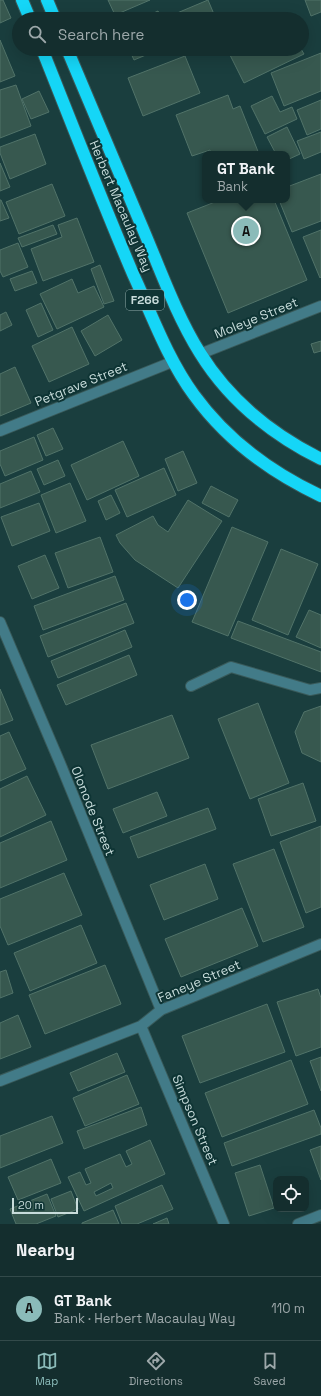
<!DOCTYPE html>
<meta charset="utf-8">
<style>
body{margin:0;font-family:"Space Grotesk",sans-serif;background:#1d3636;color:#f1f3f6}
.controls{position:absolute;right:12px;bottom:12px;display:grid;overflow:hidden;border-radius:8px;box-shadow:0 4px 16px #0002}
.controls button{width:36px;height:36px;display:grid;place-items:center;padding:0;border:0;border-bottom:1px solid #334a4a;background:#142e2e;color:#f1f3f6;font:20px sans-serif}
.scale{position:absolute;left:12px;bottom:10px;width:66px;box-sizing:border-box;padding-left:4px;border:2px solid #c8dcdb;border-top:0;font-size:11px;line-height:14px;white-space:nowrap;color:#c8dcdb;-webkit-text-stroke:3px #0e3434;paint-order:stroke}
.you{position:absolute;left:187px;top:600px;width:14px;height:14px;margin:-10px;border:3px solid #fff;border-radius:50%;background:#1a73e8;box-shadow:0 0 0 6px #1a73e833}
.badge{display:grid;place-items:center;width:26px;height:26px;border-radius:50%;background:#8bbbb9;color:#111;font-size:13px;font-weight:700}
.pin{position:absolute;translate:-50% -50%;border:2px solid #fff;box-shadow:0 1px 4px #0006}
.popup{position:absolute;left:202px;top:151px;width:88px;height:52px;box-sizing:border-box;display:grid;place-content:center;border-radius:8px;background:#142e2e;filter:drop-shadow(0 1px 3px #0005);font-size:13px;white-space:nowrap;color:#9da8aa}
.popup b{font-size:15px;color:#f1f3f6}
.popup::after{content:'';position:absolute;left:50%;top:100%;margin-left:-8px;border:8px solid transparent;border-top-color:#142e2e}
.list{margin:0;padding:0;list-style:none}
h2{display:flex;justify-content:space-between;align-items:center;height:52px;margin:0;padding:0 16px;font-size:17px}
h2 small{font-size:13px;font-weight:400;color:#9da8aa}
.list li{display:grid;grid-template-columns:26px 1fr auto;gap:12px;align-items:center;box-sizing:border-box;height:64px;padding:0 16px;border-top:1px solid #334a4a}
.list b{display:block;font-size:15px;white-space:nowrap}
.list p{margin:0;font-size:13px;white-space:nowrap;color:#9da8aa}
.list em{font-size:13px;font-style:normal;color:#9da8aa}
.icon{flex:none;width:22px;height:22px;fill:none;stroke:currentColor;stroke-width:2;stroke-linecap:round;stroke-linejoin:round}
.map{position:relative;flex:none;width:321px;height:1224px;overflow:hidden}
.search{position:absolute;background:#142e2e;box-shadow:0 4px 16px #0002;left:12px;right:12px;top:12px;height:44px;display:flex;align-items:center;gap:10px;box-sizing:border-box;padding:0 14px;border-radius:22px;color:#9da8aa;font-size:15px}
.sheet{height:116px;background:#142e2e}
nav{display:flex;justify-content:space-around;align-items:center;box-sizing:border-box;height:56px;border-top:1px solid #334a4a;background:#142e2e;font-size:11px;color:#9da8aa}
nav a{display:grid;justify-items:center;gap:2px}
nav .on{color:#8bbbb9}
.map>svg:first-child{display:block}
</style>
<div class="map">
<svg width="321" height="1224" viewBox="0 0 321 1224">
<rect width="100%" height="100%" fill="#1a3e3e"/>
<!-- building -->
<path fill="#37584f" stroke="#517369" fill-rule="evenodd" d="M0 0H3L11 18 0 23Z
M108 0H150L115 15Z
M208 0 216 19H171L170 16Z
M305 0H321V12L311 16Z
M158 11 162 19H141Z
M0 40 15 76 0 82Z
M129 49H160L134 60Z
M227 49H301L304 54 244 83Z
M321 53V91L284 106 271 73Z
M185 56 200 93 143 116 128 78Z
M16 85 31 126 0 138V90Z
M39 91 49 112 31 119 22 99Z
M228 95 233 109 240 106 259 154H211L210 150 192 156 176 115Z
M272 96 280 112 292 107 297 119 265 134 251 106Z
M321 100V129L307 135 297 110Z
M287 127 300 154 287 160V154H276L267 137Z
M321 132V152L304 159 297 141Z
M35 134 46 164 10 179 0 153V147Z
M0 163 10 187 0 191Z
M321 174V221L292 232 279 200H287V187Z
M52 184 65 216 19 234 6 202Z
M0 200H1L9 218 0 221Z
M220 200H274L307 280 228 313 187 213Z
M77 218 94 262 43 281 31 249 62 237 58 225Z
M53 225 57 234 22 247 18 238Z
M321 230V277L320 278 303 237Z
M18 243 28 267 3 277 0 271V250Z
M100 265 114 301 104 304 91 269Z
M32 271 37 283 15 291 10 279Z
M72 279 78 293 94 286 104 307 57 329 40 294Z
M41 303 53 330 38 337 26 310Z
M6 312 12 325 0 331V315Z
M108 315 122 340 95 356 81 331Z
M72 327 89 364 49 382 32 346Z
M321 341V351L314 353 311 344Z
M15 367 31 403 0 416V374Z
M53 428 63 449 46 456 37 435Z
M34 437 43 460 5 476 0 464V451Z
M123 441 139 476 87 500 71 465Z
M183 451 197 483 178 491 165 459Z
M58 460 65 476 44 485 37 469Z
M164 468 176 495 127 517 115 490Z
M31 471 40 492 0 508V484Z
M70 483 86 521 56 533 41 495Z
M211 486 238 500 229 517 202 503Z
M111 495 120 513 106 520 98 501Z
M188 500 222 521 178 588 135 560 120 543 116 535 153 516 158 525 168 532Z
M39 503 50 531 12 546 1 517Z
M232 527 268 542 228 636 192 622Z
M100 537 113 572 68 588 55 553Z
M281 549 318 564 288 635 252 620Z
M45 555 59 588 32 599 18 566Z
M115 576 124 600 43 630 34 606Z
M126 603 134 623 48 657 40 636Z
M309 610 321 615V648L296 637Z
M238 621 321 652V672L231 638Z
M125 630 132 647 58 678 51 661Z
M129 655 137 675 66 705 57 685Z
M0 689 13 720 0 725Z
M258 703 289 783 250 799 218 719Z
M321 706V762L302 753 295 732 304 712Z
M172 715 189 758 108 789 91 745Z
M9 732 26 769 0 781V736Z
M27 776 46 815 0 837V789Z
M303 783 316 821 271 836 258 799Z
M157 792 167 816 123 833 113 809Z
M208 808 216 829 138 858 130 837Z
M51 821 67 860 0 888V843Z
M321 826V907L306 913 280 842Z
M274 849 304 927 263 942 233 864Z
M205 864 218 899 164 920 150 885Z
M64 873 82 915 8 945 0 926V899Z
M242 908 258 946 181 977 165 939Z
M81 925 97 963 30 991 14 953Z
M105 965 121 1004 45 1034 29 995Z
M6 970 13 993 0 998V972Z
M318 989 321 998V1047L296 1056 277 1002Z
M267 1004 285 1052 200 1083 182 1036Z
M18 1015 31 1047 0 1059V1023Z
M117 1053 125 1072 78 1091 70 1073Z
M321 1057V1091L310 1061Z
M291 1060 308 1104 222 1137 205 1093Z
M127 1075 139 1104 85 1126 73 1098Z
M141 1107 147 1125 84 1149 77 1131Z
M314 1110 321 1128V1134L232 1166 224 1143Z
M52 1116 63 1143 0 1168V1136Z
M150 1140 165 1174 84 1211 68 1177 80 1172 86 1185 91 1183 85 1169 120 1154 126 1167 132 1164 126 1151ZM111 1183 113 1188 96 1196 94 1192Z
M321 1146V1180L310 1150Z
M51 1159 61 1183 18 1200 8 1177Z
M260 1165 274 1208 249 1216 235 1173Z
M162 1185 173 1209 137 1224H122L115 1206Z
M71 1191 78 1209 58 1217 51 1199Z
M47 1194 56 1216 36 1224H16L10 1209Z
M113 1210 119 1224H82V1223Z
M167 1218 169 1224H153Z"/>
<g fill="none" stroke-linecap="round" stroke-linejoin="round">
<defs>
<path id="minor" d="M200 354 321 306
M0 431 172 362
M0 622 60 763 161 1010
M191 686 231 667 310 690 321 688
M141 1026 224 1224
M0 1081 141 1026 161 1010 321 944
M298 1224 321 1215"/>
<path id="highway" d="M22 0 30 19
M47 0 55 19
M42 49C72 124 101 199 133 274 152 315 167 358 194 395 226 439 272 473 321 496
M67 49C91 107 116 164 140 222 159 266 175 313 200 353 229 400 273 435 321 459"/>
</defs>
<!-- minor casing -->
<use href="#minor" stroke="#395a5a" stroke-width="12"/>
<!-- highway casing -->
<use href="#highway" stroke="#395a5a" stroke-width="14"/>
<!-- minor -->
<use href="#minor" stroke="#427b88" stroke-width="10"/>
<!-- highway -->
<use href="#highway" stroke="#15d6f7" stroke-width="12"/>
</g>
<g text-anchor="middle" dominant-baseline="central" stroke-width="4" stroke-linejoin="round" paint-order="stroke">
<!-- shield labels -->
<rect fill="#0e3434" stroke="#90aaa9" stroke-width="1" x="126" y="290" width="38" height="20" rx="3"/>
<g font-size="12" font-weight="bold" fill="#c8dcdb">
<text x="145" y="300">F266</text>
</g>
<!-- street labels -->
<g font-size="13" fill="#c8dcdb" stroke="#0e3434">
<text transform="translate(121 206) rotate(67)">Herbert Macaulay Way</text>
<text transform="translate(256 318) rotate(-22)">Moleye Street</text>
<text transform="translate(81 384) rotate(-22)">Petgrave Street</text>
<text transform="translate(93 811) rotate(68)">Olonode Street</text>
<text transform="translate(199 981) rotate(-23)">Faneye Street</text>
<text transform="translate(195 1120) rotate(67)">Simpson Street</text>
</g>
</g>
</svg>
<div class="controls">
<button><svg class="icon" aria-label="locate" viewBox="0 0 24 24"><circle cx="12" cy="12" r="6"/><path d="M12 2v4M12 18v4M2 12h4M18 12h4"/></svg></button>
</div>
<div class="scale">20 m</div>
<div class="you"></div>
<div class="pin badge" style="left:246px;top:231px">A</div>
<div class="popup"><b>GT Bank</b>Bank</div>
<div class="search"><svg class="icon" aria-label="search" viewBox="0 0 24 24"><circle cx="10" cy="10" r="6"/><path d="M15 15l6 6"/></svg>Search here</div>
</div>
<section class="sheet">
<h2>Nearby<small></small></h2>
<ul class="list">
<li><span class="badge">A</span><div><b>GT Bank</b><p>Bank · Herbert Macaulay Way</p></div><em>110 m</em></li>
</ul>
</section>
<nav>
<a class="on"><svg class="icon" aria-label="map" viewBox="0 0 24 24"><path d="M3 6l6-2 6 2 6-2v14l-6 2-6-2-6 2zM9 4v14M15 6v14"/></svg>Map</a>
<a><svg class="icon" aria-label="directions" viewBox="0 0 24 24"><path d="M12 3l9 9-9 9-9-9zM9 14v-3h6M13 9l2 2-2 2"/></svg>Directions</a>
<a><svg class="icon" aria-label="saved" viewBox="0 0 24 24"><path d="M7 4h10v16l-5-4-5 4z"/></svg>Saved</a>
</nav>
